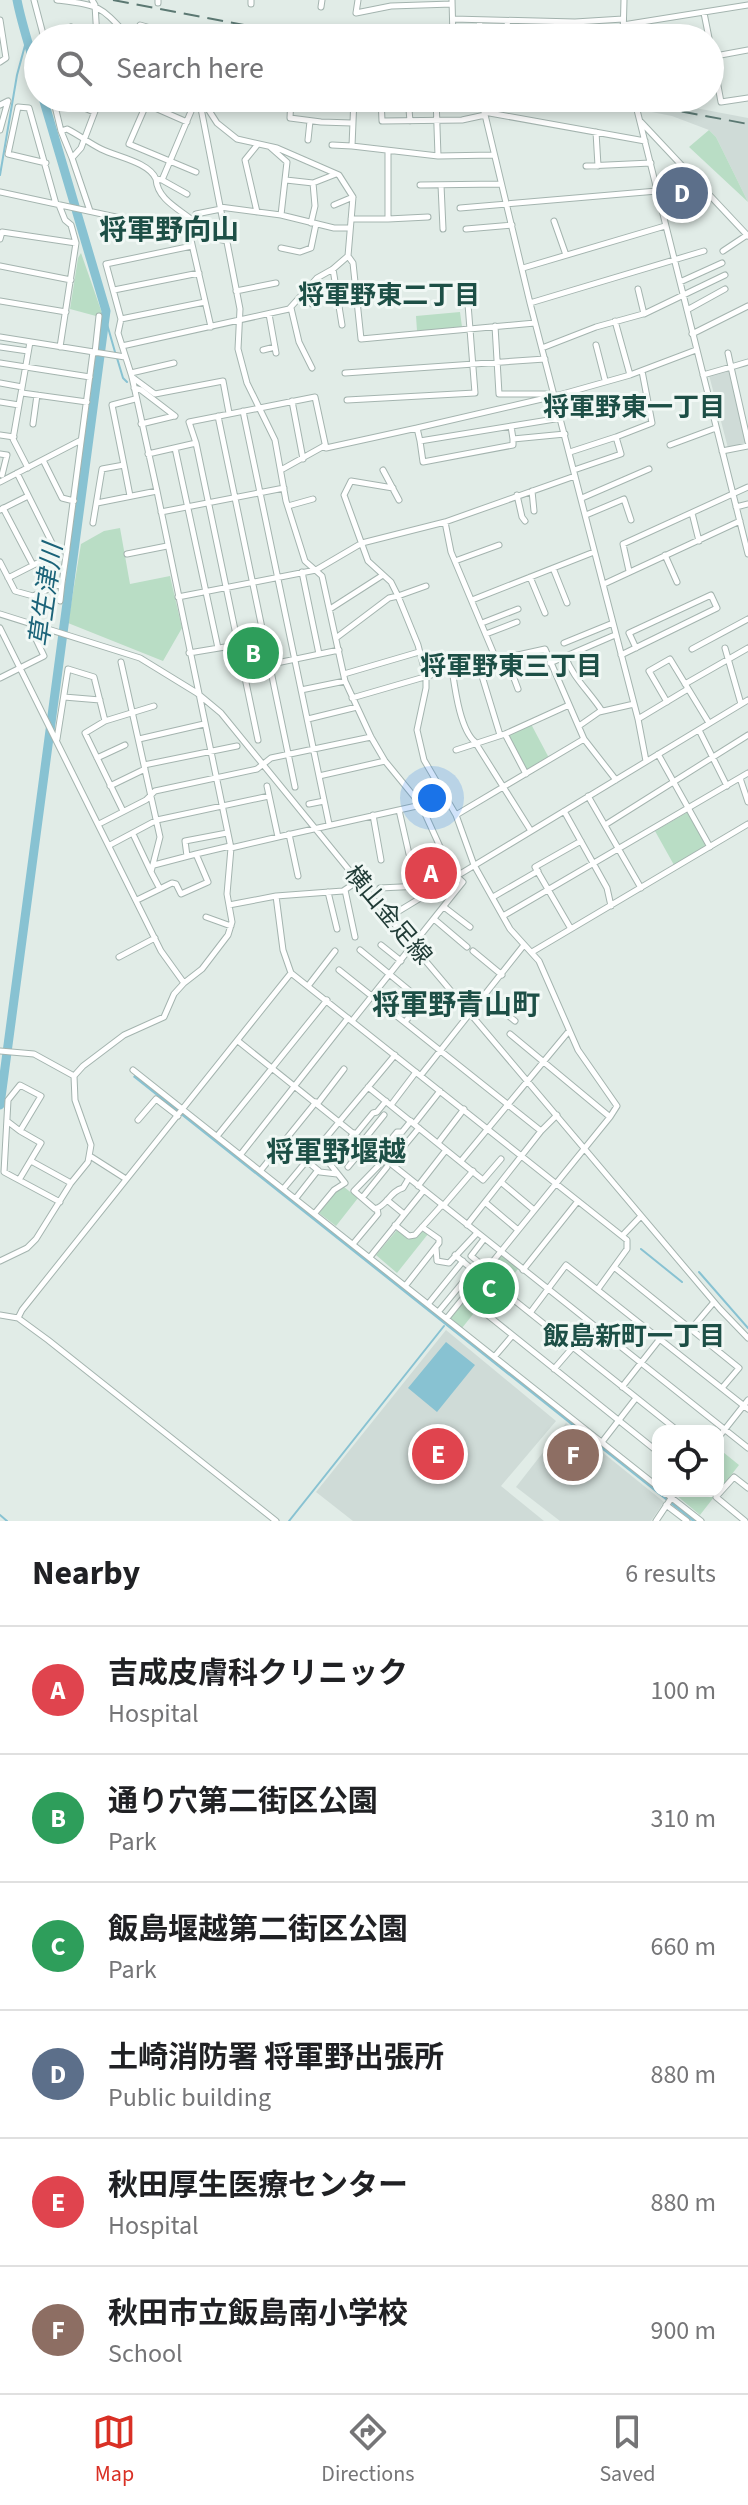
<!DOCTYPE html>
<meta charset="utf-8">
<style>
body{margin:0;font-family:"Source Sans 3","Noto Sans JP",sans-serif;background:#f6f6f6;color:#202124}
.controls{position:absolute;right:24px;bottom:24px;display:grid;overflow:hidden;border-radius:16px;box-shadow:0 4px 12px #0003}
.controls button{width:72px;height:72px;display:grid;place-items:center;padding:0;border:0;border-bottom:2px solid #e0e0e0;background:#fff;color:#202124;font:40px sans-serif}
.you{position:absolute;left:432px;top:798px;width:28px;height:28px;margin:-20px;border:6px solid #fff;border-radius:50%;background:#1a73e8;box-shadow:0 0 0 12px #1a73e833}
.badge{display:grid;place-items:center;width:52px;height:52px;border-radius:50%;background:#d93025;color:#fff;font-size:26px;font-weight:700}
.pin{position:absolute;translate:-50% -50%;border:4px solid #fff;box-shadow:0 2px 8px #0006}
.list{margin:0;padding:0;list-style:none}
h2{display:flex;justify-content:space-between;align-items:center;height:104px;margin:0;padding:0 32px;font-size:34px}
h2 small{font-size:26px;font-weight:400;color:#757577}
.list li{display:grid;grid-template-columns:52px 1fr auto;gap:24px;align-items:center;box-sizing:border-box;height:128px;padding:0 32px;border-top:2px solid #e0e0e0}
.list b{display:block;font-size:30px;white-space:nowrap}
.list p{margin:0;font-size:26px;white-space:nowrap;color:#757577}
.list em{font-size:26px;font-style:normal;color:#757577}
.icon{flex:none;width:44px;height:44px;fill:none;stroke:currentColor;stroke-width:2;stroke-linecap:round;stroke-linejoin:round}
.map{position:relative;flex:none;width:748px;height:1521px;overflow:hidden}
.search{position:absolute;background:#fff;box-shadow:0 4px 12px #0003;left:24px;right:24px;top:24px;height:88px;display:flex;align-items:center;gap:20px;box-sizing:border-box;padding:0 28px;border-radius:44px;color:#757577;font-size:30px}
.sheet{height:872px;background:#fff}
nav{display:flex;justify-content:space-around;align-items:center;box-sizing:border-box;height:112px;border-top:2px solid #e0e0e0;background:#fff;font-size:22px;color:#757577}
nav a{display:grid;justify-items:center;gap:4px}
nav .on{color:#d93025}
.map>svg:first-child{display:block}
</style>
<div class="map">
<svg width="748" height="1521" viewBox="0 0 748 1521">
<rect width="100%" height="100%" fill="#e1ece7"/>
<!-- built -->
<path fill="#cfdbd7" d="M581 98H643L748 118V202L716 137 709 130 672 116Z
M728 370 747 443 728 448 709 375Z
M446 1330 556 1421 501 1486 544 1521H353L316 1492Z
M566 1423 664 1502 651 1521H560L516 1487Z"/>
<!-- green -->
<path fill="#b9ddc5" d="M709 130 716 137 748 202 689 147Z
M81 253 102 313 96 316 70 309 78 258Z
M460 312 462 327 417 331 416 316Z
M120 528 130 584 170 576 182 628 163 661 68 623 81 544 104 531Z
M531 724 549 758 527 770 508 734Z
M688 812 707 846 674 865 655 831Z
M344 1187 358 1198 336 1226 319 1213 336 1192Z
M397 1230 408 1239 416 1237 422 1230 428 1234 397 1273 376 1255Z
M501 1255 518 1269 484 1311 478 1308 462 1328 450 1318Z
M718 1448 739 1465 700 1515 676 1495 680 1491H718Z"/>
<!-- water -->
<path fill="#88c2d2" d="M135 1074 697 1521H692L133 1077Z
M446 1342 475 1365 437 1412 408 1388Z"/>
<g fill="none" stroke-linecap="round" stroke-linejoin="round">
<!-- stream -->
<path stroke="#88c2d2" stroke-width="2" d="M0 175 17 75 27 38
M105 317 115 352
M117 358 123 378 127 382
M641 1249 682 1282
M699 1272 748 1328
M0 1515 7 1521
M289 1521 444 1326"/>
<!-- river -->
<path stroke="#88c2d2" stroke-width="9" d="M17 0C22 26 31 51 38 77
M0 1105 106 311 43 98"/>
<defs>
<path id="minor" d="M34 0 44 38
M57 0C102 6 99 5 130 38
M92 0 95 5 97 38
M158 0V3
M358 0 356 13 391 6 452 4
M452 0 453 38
M251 4V0
M321 7 322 0
M704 13 709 38
M453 19 575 22 623 19
M0 20 6 58 0 62
M479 20 482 38
M507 21 509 38
M541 22 543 38
M575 22 576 38
M623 25 748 5
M71 27 74 30 97 34
M193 28V38
M123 30 136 33 140 25 179 36
M225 33V38
M385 38H389
M623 38 624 0
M710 43 721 102 748 98
M710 57 748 50
M53 98 61 131 72 158
M149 98 129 144 196 172
M199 98 240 309 238 349 247 383 275 440 286 501 305 561 322 576 345 681 371 737 385 761 421 805 451 871 463 882 352 1021
M291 98 290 118 321 122 352 123
M354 98 352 146 438 156 494 155
M381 98 382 121 462 120 485 115
M408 98 410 121
M436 98 438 156
M481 98 530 303 638 719 646 761
M634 98 748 554
M680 98 681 104
M70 102 94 112
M146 104 187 122
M0 105 8 101 0 130
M484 112 645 141
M641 122 748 236
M61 131 67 129C79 135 89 143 101 149 117 157 149 162 156 179L162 180
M596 132 598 166
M308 140 310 121
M332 145 352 146
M270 147 287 162 281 215
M46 163 8 154 18 107 29 108 56 204
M586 166 651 163
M156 179C158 207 197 214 208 238
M286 180 313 183 336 174
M420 185 501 184
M441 185 443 229
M0 192 227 241
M187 194 162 180 192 109 200 103
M59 205 65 220 71 225 76 243 60 347
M334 205 353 197
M220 207 281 215 334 228H350
M460 208 657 191
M90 211 72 158 81 148 100 98
M257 212 245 160 258 144
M196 214 221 209
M351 219H388V151
M388 219 428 217
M554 221 566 255
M311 223 315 206 313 183
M466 229 512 225
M192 235 191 240 211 327
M0 239 2 232 76 243
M281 248 300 252 311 248 316 224
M723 251 747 235
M348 256 353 263 361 339 535 323
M0 266 71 280
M523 268 665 226
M333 269 342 325
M680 282 722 263
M309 287 312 304
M638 289 644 314 725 275
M114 290 199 273
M236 291 276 283
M0 301 66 312
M530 303 704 251
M291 308 299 342 312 368
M687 310 725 289
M269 314 276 353
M121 319 205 302
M615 321 630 375
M495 326 499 394H550
M692 334 748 306
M0 337 125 357
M596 345 605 380
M122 346 289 309 317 278 333 269 348 256 353 197 339 175 277 148 237 139 217 123 201 98
M0 347 28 351
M542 348 596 327 643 314
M263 350 275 347
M95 353 99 316
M728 353 731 367 748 362
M0 363 90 377
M131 373 174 363
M345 373 545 359
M703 375 731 367 748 442
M132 377 155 394 223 381 229 413
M0 383 22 387
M134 388 141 390 175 416
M22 393 87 402
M347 400 475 393 468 304
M292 401 303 459
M0 402 19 405
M243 411 329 824
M218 416 295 787
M33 424 37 395
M141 424 174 416
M511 426 513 439 565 434
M417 428 559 395 630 375 696 350
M0 435 14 437
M616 437 652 423 642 371
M420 441 423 462 513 445V439
M670 445 716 428
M175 448 218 648
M722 451 748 446
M570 452 616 437 621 454 574 470
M0 454 7 455 2 475
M148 454 196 443
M43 460 62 498 74 501
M124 465 130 496
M28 468 13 439 30 342
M281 470 324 446
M383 470 399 500
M17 473 57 553
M0 482 81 440
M393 488 351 481 344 495 368 561 391 582 398 596 426 586
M532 491 534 511
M517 495 522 517 525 521
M582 498 649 469
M97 503 157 491
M288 506 313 499
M736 507 748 504
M3 508 33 565
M0 510 28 496
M161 512 284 488
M692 513 699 541
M586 515 624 499 631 520
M445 522 451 552 496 659
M93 523 102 469 124 465 112 405 135 399
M127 554 167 546
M665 555 677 582
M455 561 499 545
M0 562 15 591 33 596 62 583 60 601
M553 568 567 603
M629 571 623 544 748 487
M302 572 319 654
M530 577 545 613
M8 578 67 548 93 352
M62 583 67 549
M604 584 740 521
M178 597 316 570 362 543 445 522 575 476
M472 600 594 552
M330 609 383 575
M0 614 140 658 197 693 221 713 358 881 720 1309 748 1338
M482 623 518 609
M0 628 161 951 184 983
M486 634 517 622
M336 638 389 598 398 596 418 645 426 676V688L417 730 424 760 456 815 474 865 510 929 539 961 578 1050 617 1106 610 1117
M564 643 613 623
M725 648 741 704
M692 649 748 619
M189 653 237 645
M621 655 717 608 711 595 629 633 636 648
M565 656C573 678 589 691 602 711
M506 657 518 689
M121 662 160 837 151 872 133 834
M478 663 500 735
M550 663 615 635
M452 669C455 689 460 729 475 742L531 831
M243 670 339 650
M344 674 419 652
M0 678 44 656 33 633V625
M685 684 748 648
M301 690 345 681
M64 697 100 700
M352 698 452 669 545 649 584 739 616 780
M667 702 649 671 670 659 709 723
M308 719 357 707
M638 719 688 689
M579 726 599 712 634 704
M699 730 727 786
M505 734 526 774
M57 739 68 669 94 677 105 721
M139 739 204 724
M258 740 196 443 189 422 315 397 326 448 417 428 420 441 561 418
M456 750 505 734 569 705
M658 754 710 847
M97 758 125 745
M144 765 237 746
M319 776 385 761
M740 778 748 802
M110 786 145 769
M267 786 278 837 421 805
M588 796 641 888
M309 804 324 801
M399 810 409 854
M123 811 85 733 105 721 154 706
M564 811 607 888 611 906
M373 815 381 860
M456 815 584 739
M99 824 146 800 155 791 257 769 271 758 371 737
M605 825 748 735
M289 834 298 876
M110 845 157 820 269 796
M231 848 278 837
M196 854 230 846
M187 856 185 841 227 833
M151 872 160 889
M380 888 421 886 427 894
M345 890 355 937
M328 892 337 929
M276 896 283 950 291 973 627 1240V1249L598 1289
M493 897 538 871
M137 900 172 883 176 884 181 894 208 882 196 854 154 865
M229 905 276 896 343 891 358 881
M444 907 470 927
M503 916 748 773
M206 917 231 926
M389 917 748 700
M434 919 467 947
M571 929 535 867 581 841
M381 945 401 961
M360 950 422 1001 405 1022
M473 951 502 975
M532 952 748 824
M119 957 155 938
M339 970 541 1131 557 1115
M308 986 335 951
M484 996 515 1021
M238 1041 390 1163
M0 1051 34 1054 74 1076
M133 1070 658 1487
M421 1075 524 945
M368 1087 483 1180 501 1159
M318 1103 344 1069
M391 1105 416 1072
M138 1120 156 1099 178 1116
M7 1121 20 1131 41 1096 20 1085 8 1100 4 1172 60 1202
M414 1124 440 1091
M419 1128 390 1163 748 1448
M218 1135 327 1000
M355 1135 373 1113 377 1112 386 1101
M363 1141 384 1115
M438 1143 464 1109
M241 1154 348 1018
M379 1154 397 1132H402L411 1121
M90 1156 126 1179
M385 1159 354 1191 375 1209C387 1206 390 1191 403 1188L409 1178
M31 1161 71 1183
M307 1161 320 1172 337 1174
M461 1161 569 1031
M348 1167 367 1144
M261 1170 316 1102
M19 1180 41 1143 20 1131
M502 1183 534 1210
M418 1186 446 1150
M284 1188 395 1055
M296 1198 318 1170
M362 1198 387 1167
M387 1200 404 1214
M486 1203 518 1230
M443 1206 473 1171
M315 1213 334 1190 345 1183 330 1164 354 1133
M395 1225 409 1236 415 1235 442 1205
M467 1225 541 1131
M622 1236 641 1216
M484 1239 471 1256 487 1269
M353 1244 378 1214 377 1208
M436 1248 437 1261 449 1263 477 1233
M370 1257 424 1190
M0 1261 27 1248 36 1239 71 1183 88 1162 91 1145 75 1100 74 1076 83 1066 124 1035 164 1017 174 994 184 983 202 969 228 935 232 922 227 894 231 848 157 491 132 377 118 333 121 319 106 264 192 246
M614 1267 739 1368 722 1388
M523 1270 578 1201
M406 1285 439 1243V1239L422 1227
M429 1303 463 1261
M439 1311 473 1270 455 1255
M530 1313 566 1265 748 1409
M0 1315 18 1318 48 1340 276 1521
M18 1318 22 1310 291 973
M447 1318 610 1117 510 1034
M692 1328 714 1302
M495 1356 512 1336
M554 1369 573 1347
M622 1387 659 1340
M718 1438 748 1400
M602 1442 636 1398
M658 1452 485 1313 504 1292 678 1431
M663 1491 701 1521
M666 1505 687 1521
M656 1521 676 1491
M745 1521 716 1497 734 1477 748 1488"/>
</defs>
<!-- minor casing -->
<use href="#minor" stroke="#a4b4af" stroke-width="7"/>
<!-- minor -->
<use href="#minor" stroke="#fff" stroke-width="5"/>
<!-- rail -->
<path stroke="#5b7872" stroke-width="2" stroke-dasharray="16 8" stroke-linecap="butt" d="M113 0 313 38
M611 98 748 124"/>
</g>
<g text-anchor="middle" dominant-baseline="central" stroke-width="6" stroke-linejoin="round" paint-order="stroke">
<!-- street labels -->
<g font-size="24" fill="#213c37" stroke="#f1f8f5">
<text transform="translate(388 915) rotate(50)">横山金足線</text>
</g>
<!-- neighbourhood labels -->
<g font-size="26" font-weight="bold" fill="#1d4f46" stroke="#f1f8f5">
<text x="389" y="295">将軍野東二丁目</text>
<text x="634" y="407">将軍野東一丁目</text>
<text x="511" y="666">将軍野東三丁目</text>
<text x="634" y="1336">飯島新町一丁目</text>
</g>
<!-- water labels -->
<g font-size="26" font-style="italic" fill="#1b6379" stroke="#f1f8f5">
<text transform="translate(46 595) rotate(-82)">草生津川</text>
</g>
<!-- quarter labels -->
<g font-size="28" font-weight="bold" fill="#1d4f46" stroke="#f1f8f5">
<text x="169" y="230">将軍野向山</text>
<text x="456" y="1005">将軍野青山町</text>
<text x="336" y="1152">将軍野堰越</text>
</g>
</g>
</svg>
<div class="controls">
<button><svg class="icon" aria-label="locate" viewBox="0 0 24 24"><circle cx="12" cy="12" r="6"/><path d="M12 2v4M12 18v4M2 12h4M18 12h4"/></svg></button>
</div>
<div class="you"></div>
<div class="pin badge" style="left:431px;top:873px;background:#e0444e">A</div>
<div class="pin badge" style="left:253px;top:653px;background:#2e9e5b">B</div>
<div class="pin badge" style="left:489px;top:1288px;background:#2e9e5b">C</div>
<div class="pin badge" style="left:682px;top:193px;background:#5c6f8a">D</div>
<div class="pin badge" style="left:438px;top:1454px;background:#e0444e">E</div>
<div class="pin badge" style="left:573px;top:1455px;background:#8d6e63">F</div>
<div class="search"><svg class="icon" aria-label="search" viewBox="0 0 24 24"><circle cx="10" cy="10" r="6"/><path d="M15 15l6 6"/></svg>Search here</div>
</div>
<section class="sheet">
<h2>Nearby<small>6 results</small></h2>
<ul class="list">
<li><span class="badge" style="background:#e0444e">A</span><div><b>吉成皮膚科クリニック</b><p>Hospital</p></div><em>100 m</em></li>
<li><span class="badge" style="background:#2e9e5b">B</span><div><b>通り穴第二街区公園</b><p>Park</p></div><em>310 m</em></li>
<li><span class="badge" style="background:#2e9e5b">C</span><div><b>飯島堰越第二街区公園</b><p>Park</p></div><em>660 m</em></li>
<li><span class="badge" style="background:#5c6f8a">D</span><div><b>土崎消防署 将軍野出張所</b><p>Public building</p></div><em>880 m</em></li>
<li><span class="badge" style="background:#e0444e">E</span><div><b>秋田厚生医療センター</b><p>Hospital</p></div><em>880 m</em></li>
<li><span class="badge" style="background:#8d6e63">F</span><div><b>秋田市立飯島南小学校</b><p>School</p></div><em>900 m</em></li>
</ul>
</section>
<nav>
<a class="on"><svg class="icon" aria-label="map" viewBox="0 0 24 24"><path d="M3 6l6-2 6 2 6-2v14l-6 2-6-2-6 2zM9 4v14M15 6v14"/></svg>Map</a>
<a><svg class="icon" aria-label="directions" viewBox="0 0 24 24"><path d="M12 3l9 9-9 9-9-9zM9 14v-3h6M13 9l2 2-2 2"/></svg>Directions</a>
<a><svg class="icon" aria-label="saved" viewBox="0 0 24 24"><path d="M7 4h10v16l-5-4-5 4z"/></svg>Saved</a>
</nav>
